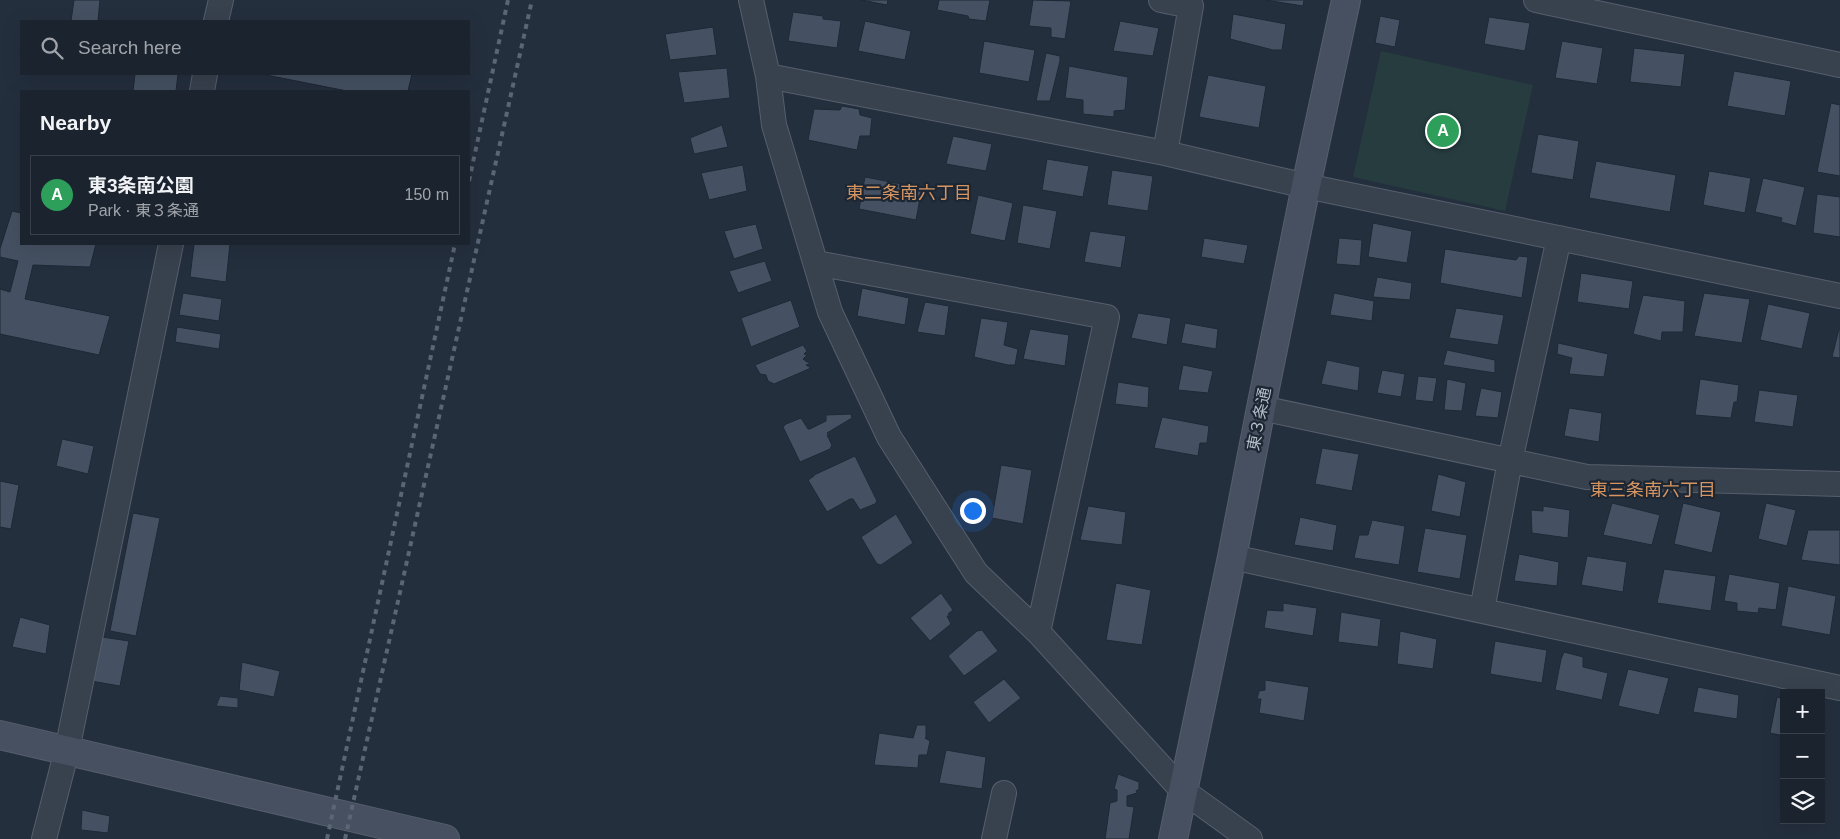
<!DOCTYPE html>
<meta charset="utf-8">
<style>
body{margin:0;font-family:Helvetica,"Noto Sans JP",sans-serif;background:#282f3a;color:#f1f3f6}
.controls{position:absolute;right:15px;bottom:15px;display:grid;overflow:hidden;border-radius:0px;box-shadow:0 5px 20px #0002}
.controls button{width:45px;height:45px;display:grid;place-items:center;padding:0;border:0;border-bottom:1px solid #39404a;background:#1b232e;color:#f1f3f6;font:25px sans-serif}
.you{position:absolute;left:972px;top:510px;width:18px;height:18px;margin:-12px;border:4px solid #fff;border-radius:50%;background:#1a73e8;box-shadow:0 0 0 8px #1a73e833}
.badge{display:grid;place-items:center;width:32px;height:32px;border-radius:50%;background:#d93025;color:#fff;font-size:16px;font-weight:700}
.pin{position:absolute;translate:-50% -50%;border:2px solid #fff;box-shadow:0 1px 5px #0006}
.list{margin:0;padding:0;list-style:none}
h2{display:flex;justify-content:space-between;align-items:center;height:65px;margin:0;padding:0 20px;font-size:21px}
h2 small{font-size:16px;font-weight:400;color:#a0a4aa}
.list li{display:grid;grid-template-columns:32px 1fr auto;gap:15px;align-items:center;box-sizing:border-box;height:80px;margin:0 10px 10px;padding:0 10px;border:1px solid #39404a;border-radius:0px}
.list b{display:block;font-size:19px;white-space:nowrap}
.list p{margin:0;font-size:16px;white-space:nowrap;color:#a0a4aa}
.list em{font-size:16px;font-style:normal;color:#a0a4aa}
.icon{flex:none;width:28px;height:28px;fill:none;stroke:currentColor;stroke-width:2;stroke-linecap:round;stroke-linejoin:round}
.map{position:relative;flex:none;width:1840px;height:839px;overflow:hidden}
.search{position:absolute;background:#1b232e;box-shadow:0 5px 20px #0002;left:20px;top:20px;width:450px;height:55px;display:flex;align-items:center;gap:12px;box-sizing:border-box;padding:0 18px;border-radius:0px;color:#a0a4aa;font-size:19px}
.panel{position:absolute;background:#1b232e;box-shadow:0 5px 20px #0002;left:20px;top:90px;width:450px;height:155px;border-radius:0px}
.map>svg:first-child{display:block}
</style>
<div class="map">
<svg width="1840" height="839" viewBox="0 0 1840 839">
<rect width="100%" height="100%" fill="#242f3e"/>
<!-- green -->
<path fill="#263c3f" d="M1381 51 1533 85 1505 211 1353 177Z"/>
<!-- building -->
<path fill="#455162" stroke="#1f2835" d="M74 0H100L98 21H71Z
M861 0H888L887 5Z
M939 0H990L986 21 969 19 968 16 937 10Z
M1033 0 1071 1 1065 39 1051 37V28L1029 26Z
M1266 0H1304L1303 6Z
M793 12 823 16V19L841 21 837 48 788 41Z
M1233 14 1286 24 1282 50H1273L1230 39Z
M1380 16 1400 20 1395 47 1375 43Z
M1489 17 1530 23 1525 51 1484 44Z
M865 21 911 31 905 60 858 51Z
M1120 21 1159 28 1153 56 1113 51Z
M713 27 717 55 670 60 665 34Z
M984 41 1035 50 1029 82 979 73Z
M1562 41 1603 48 1597 84 1555 78Z
M1634 48 1685 54 1681 87 1630 82Z
M1046 53 1060 56V61L1050 101H1036Z
M1069 66 1128 77 1125 110 1114 111V117L1083 114V100L1065 98Z
M727 68 730 98 684 103 678 72Z
M1734 71 1791 81 1785 116 1727 106Z
M135 74H178L176 91H133Z
M261 74H412L408 91H347Z
M1208 75 1266 86 1259 128 1199 117Z
M1831 103 1840 105V176L1817 172Z
M842 106 859 109 860 115 872 118 870 136H860L857 150 808 140 814 109 840 110Z
M722 125 728 147 694 154 690 138Z
M1538 134 1579 141 1573 180 1531 173Z
M953 136 992 144 986 171 946 164Z
M1047 159 1089 166 1083 197 1042 190Z
M1596 161 1676 175 1670 212 1589 198Z
M743 165 747 191 709 200 701 173Z
M1112 170 1153 176 1148 211 1107 205Z
M1709 171 1751 178 1745 213 1703 205Z
M865 177 922 188 916 220 859 209Z
M1763 178 1805 187 1796 226 1781 222 1782 218 1755 212Z
M1817 194 1840 197V237L1813 233Z
M978 195 1013 203 1005 241 970 234Z
M1023 205 1057 211 1050 249 1017 243Z
M12 211 21 213V244H96L90 267 33 265 25 299 110 316 99 355 0 334V289L10 292 18 261 0 257V249Z
M1373 223 1412 231 1407 263 1368 257Z
M756 224 763 249 734 259 724 231Z
M1090 231 1126 236 1121 268 1084 262Z
M1204 238 1248 245 1244 264 1201 257Z
M1339 238 1362 240 1360 266 1336 264Z
M194 244H230L226 282 190 277Z
M1445 249 1516 260 1519 256 1528 257 1522 298 1440 283Z
M765 261 772 281 738 293 729 271Z
M1581 273 1633 281 1629 309 1577 302Z
M1377 277 1412 283 1410 300 1373 297Z
M862 288 909 298 905 325 857 316Z
M183 293 222 299 219 321 179 315Z
M1334 293 1374 301 1372 321 1330 315Z
M1704 293 1750 299 1742 343 1694 336Z
M1643 295 1685 301 1683 332H1662L1661 341 1633 334Z
M791 300 800 327 751 347 741 318Z
M925 302 949 306 945 336 917 332Z
M1768 304 1810 313 1802 349 1760 340Z
M1456 308 1504 315 1498 345 1449 338Z
M1138 313 1171 318 1167 345 1131 338Z
M981 318 1008 322 1004 345 1018 349 1015 365H1008L974 357Z
M1185 323 1218 329 1216 349 1181 343Z
M177 327 221 334 219 349 175 342Z
M1030 329 1069 335 1065 366 1023 359Z
M1839 329H1840V358L1832 357Z
M1558 343 1608 354 1604 377 1569 374 1572 358 1557 354Z
M803 345 807 351 804 354 807 355 803 359 810 364 806 365 811 368 774 384 768 381 766 375 760 374 755 365Z
M1447 350 1495 360V373L1443 365Z
M1327 360 1360 367 1358 391 1321 384Z
M1183 365 1213 371 1208 393 1178 390Z
M1382 370 1405 374 1401 397 1377 393Z
M1418 376 1437 378 1433 402 1415 400Z
M1447 379 1466 383 1462 411 1444 410Z
M1700 379 1739 385 1737 402H1734L1731 418 1695 415Z
M1118 382 1149 387 1148 408 1115 404Z
M1481 388 1502 392 1498 418 1475 416Z
M1759 390 1798 395 1793 427 1754 422Z
M1569 408 1602 413 1599 442 1564 436Z
M851 414 852 418 827 433 830 435H827L832 445 830 449 800 462 783 427 786 424 801 418 808 429H810L826 421V415Z
M1162 417 1209 426 1207 443H1200L1198 456 1154 448Z
M62 439 94 446 88 474 56 466Z
M1322 448 1359 454 1352 491 1315 484Z
M855 456 877 501 875 504 860 510 853 499H850L827 512 808 480 814 476V475Z
M1001 465 1032 470 1023 524 992 518Z
M1438 474 1466 482 1460 517 1431 511Z
M0 481 19 485 11 529 0 527Z
M1612 503 1660 515 1652 545 1603 535Z
M1683 503 1721 512 1712 553 1674 544Z
M1766 503 1796 510 1787 546 1758 539Z
M1088 506 1126 512 1122 545 1080 540Z
M1543 506 1570 510 1568 538 1532 533 1531 510 1543 511Z
M133 513 160 518 136 636 110 631Z
M896 514 913 543 881 565 877 564 861 537Z
M1300 517 1337 525 1333 551 1294 545Z
M1372 520 1405 526 1399 565 1354 558 1359 535H1368Z
M1425 528 1467 535 1460 579 1417 572Z
M1808 530H1840V565L1801 560Z
M1519 554 1559 562 1557 586 1514 581Z
M1587 556 1627 562 1623 592 1581 585Z
M1664 569 1716 576 1711 611 1657 603Z
M1729 574 1780 583 1776 610 1759 608 1758 613 1737 611V603L1724 601Z
M1116 583 1151 590 1142 645 1106 640Z
M1788 586 1836 596 1830 635 1781 626Z
M941 593 953 610 948 614 951 616H947L951 624 930 641 910 618Z
M1283 603 1317 608 1313 636 1264 628 1267 610 1283 611Z
M1341 612 1381 619 1378 647 1338 642Z
M20 617 50 625 46 654 12 647Z
M982 630 998 651 964 676 948 656 977 631Z
M1400 631 1437 639 1433 669 1397 664Z
M102 637 129 641 120 686 91 681Z
M1495 641 1547 650 1542 683 1490 674Z
M1564 652 1583 657V667L1608 673 1602 700 1555 690 1561 659Z
M242 662 280 671 274 697 239 690Z
M1628 669 1669 678 1659 715 1618 706Z
M1004 679 1021 698 989 723 973 702Z
M1265 680 1309 687 1304 721 1259 713 1261 699H1257L1259 691 1265 690Z
M1698 687 1739 695 1737 719 1693 712Z
M220 696 238 698V708L216 706Z
M1777 697 1784 699V736L1770 733Z
M917 725H926V738H925L930 741 927 755H919L918 768 874 765 879 733 913 738Z
M946 750 986 757 982 789 939 783Z
M1118 774 1139 782V789L1136 791 1137 793 1127 796V806L1134 807 1129 839H1105L1110 803 1117 801V790L1114 789Z
M82 810 110 816 108 833 81 830Z"/>
<g fill="none" stroke-linecap="round" stroke-linejoin="round">
<defs>
<path id="street" d="M751 0 768 76 774 125 830 312 889 437 976 573 1038 632 1182 790 1250 839
M1161 0 1191 6 1165 153
M1536 0 1840 65
M216 21 221 0
M768 76 1165 153 1306 186 1840 296
M202 91 205 74
M816 263 1107 317 1038 632
M1261 408 1587 477 1840 484
M1232 557 1840 688
M1482 610 1510 461 1559 238
M44 839 67 750 171 244
M994 839 1004 793"/>
<path id="secondary" d="M0 735 445 839
M1173 839 1232 557 1261 408 1306 186 1346 0"/>
</defs>
<!-- street casing -->
<use href="#street" stroke="#565f6c" stroke-width="26"/>
<!-- secondary casing -->
<use href="#secondary" stroke="#565f6c" stroke-width="30"/>
<!-- street -->
<use href="#street" stroke="#38414e" stroke-width="24"/>
<!-- secondary -->
<use href="#secondary" stroke="#465061" stroke-width="28"/>
<!-- rail -->
<path stroke="#5a6575" stroke-width="4" stroke-dasharray="5 5" stroke-linecap="butt" d="M469 181 508 0
M327 839 455 244
M345 839 532 0"/>
</g>
<g text-anchor="middle" dominant-baseline="central" stroke-width="4.5" stroke-linejoin="round" paint-order="stroke">
<!-- street labels -->
<g font-size="16" fill="#b4bcc9" stroke="#1d2633">
<text transform="translate(1259 419) rotate(-79)">東３条通</text>
</g>
<!-- neighbourhood labels -->
<g font-size="18" fill="#d59563" stroke="#1d2633">
<text x="909" y="193">東二条南六丁目</text>
<text x="1653" y="490">東三条南六丁目</text>
</g>
</g>
</svg>
<div class="controls">
<button>+</button>
<button>−</button>
<button><svg class="icon" aria-label="layers" viewBox="0 0 24 24"><path d="M12 4l9 5-9 5-9-5zM3 14l9 5 9-5"/></svg></button>
</div>
<div class="you"></div>
<div class="pin badge" style="left:1443px;top:131px;background:#2e9e5b">A</div>
<div class="search"><svg class="icon" aria-label="search" viewBox="0 0 24 24"><circle cx="10" cy="10" r="6"/><path d="M15 15l6 6"/></svg>Search here</div>
<section class="panel">
<h2>Nearby<small></small></h2>
<ul class="list">
<li><span class="badge" style="background:#2e9e5b">A</span><div><b>東3条南公園</b><p>Park · 東３条通</p></div><em>150 m</em></li>
</ul>
</section>
</div>
